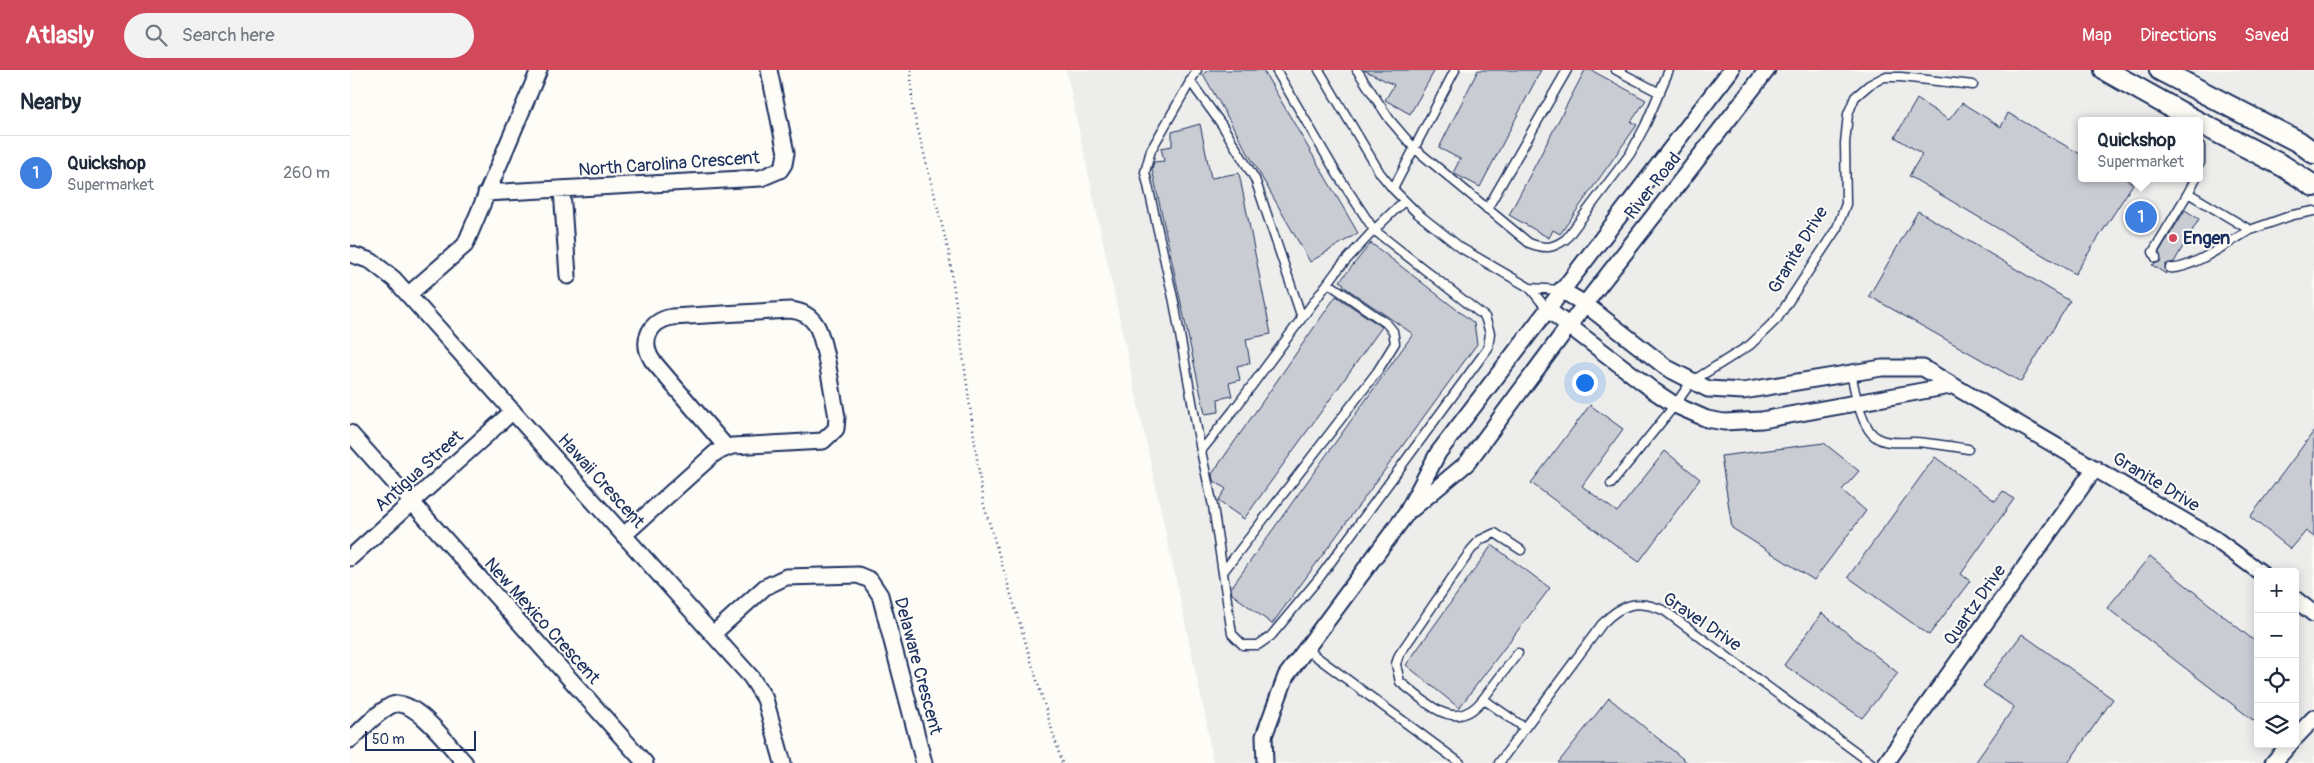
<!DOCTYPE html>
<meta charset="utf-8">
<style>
body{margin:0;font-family:Pangolin,sans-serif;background:#f2f2f3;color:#1f2937}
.controls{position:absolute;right:15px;bottom:15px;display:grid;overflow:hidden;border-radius:5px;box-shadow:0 2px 12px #0003}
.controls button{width:45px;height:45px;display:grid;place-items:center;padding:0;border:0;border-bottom:1px solid #e0e1e3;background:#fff;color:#1f2937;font:25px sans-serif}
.scale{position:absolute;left:15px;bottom:12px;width:111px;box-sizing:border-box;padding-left:5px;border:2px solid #1b2f5e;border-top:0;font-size:14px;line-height:18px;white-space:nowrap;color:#1b2f5e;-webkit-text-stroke:4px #fdfcf7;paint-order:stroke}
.you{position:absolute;left:1234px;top:312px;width:18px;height:18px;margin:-12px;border:4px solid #fff;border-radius:50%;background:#1a73e8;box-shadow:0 0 0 8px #1a73e833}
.badge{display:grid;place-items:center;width:32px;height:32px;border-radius:50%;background:#d1495b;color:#fff;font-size:16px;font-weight:700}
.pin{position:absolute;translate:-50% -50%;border:2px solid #fff;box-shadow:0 1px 5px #0006}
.popup{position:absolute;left:1728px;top:47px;width:125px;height:65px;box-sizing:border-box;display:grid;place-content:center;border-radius:5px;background:#fff;filter:drop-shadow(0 1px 4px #0005);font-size:16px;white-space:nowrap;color:#747a83}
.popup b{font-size:19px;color:#1f2937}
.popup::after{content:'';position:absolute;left:50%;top:100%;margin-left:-10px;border:10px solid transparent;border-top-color:#fff}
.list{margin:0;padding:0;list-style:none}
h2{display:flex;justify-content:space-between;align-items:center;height:65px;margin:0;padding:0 20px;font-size:21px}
h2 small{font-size:16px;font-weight:400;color:#747a83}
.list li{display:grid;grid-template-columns:32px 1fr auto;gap:15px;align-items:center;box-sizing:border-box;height:75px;padding:0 20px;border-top:1px solid #e0e1e3}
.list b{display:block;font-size:19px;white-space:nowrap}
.list p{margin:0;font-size:16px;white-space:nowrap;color:#747a83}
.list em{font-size:16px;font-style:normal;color:#747a83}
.icon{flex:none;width:28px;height:28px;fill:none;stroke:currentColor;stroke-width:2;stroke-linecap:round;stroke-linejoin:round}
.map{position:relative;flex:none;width:1964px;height:693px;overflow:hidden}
header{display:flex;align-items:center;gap:30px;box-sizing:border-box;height:70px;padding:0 25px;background:#d1495b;color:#fff}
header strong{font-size:24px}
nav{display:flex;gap:28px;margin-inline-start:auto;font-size:18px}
.search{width:350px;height:45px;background:#f2f2f3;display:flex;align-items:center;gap:12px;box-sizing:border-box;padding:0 18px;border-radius:28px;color:#747a83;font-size:19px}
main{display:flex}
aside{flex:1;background:#fff}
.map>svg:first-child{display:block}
</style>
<header>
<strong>Atlasly</strong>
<div class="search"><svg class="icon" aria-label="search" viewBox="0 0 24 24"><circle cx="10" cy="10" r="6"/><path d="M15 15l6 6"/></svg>Search here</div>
<nav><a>Map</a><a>Directions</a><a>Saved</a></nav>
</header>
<main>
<aside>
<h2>Nearby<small></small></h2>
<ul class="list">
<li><span class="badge" style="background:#3f7fe0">1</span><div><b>Quickshop</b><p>Supermarket</p></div><em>260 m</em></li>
</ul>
</aside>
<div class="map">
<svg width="1964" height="693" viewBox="0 0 1964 693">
<rect width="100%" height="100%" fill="#fdfcf7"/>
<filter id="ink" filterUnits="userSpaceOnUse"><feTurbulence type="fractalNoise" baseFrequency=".02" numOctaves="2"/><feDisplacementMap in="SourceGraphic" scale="10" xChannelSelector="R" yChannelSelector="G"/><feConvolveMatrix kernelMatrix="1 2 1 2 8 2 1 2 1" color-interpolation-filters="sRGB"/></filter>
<g filter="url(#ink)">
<!-- built -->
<path fill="#edeeec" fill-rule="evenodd" d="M716 0H1964V693H863L856 650ZM1732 51H1850V108H1732ZM1908 502H1945V674H1908Z"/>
<!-- building -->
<path fill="#c9ccd3" stroke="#1b2f5e" d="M859 0H913L1008 163 960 192 853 4Z
M1014 0H1085L1060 44 1035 30 1044 15Z
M1128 0H1191L1130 117 1103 103 1110 89 1089 78Z
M1235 0H1241L1296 30 1281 52 1287 55 1210 164 1203 160 1199 168 1159 145Z
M1567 29 1599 50 1612 33 1651 57 1658 43 1732 85V108H1774L1783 114 1725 204 1559 106 1572 84 1545 67Z
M850 54 861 108 889 103 921 264 896 269 900 293 887 296 890 310 879 313 882 326 868 329 869 342 855 344 802 99 804 92 814 91 811 78 822 76V62Z
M1835 140 1849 149 1824 192 1815 195 1816 204 1802 195 1811 191 1809 182Z
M1568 141 1720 231 1671 312 1519 226Z
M1021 173 1124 253 1127 274 922 554 882 524 881 518 1063 264 993 216 994 214 990 211Z
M986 226 1032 257 894 449 868 431 876 419 863 410 862 404Z
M1240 335 1273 359 1232 416 1267 442 1315 381 1350 409 1289 492 1181 413Z
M1964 361V467L1956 461 1941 479 1900 447Z
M1474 373 1509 401 1492 420 1516 441 1464 510 1382 458 1371 386Z
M1585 387 1645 431 1653 421 1664 429 1611 504 1620 511 1579 565 1498 507Z
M1142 475 1200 518 1109 638 1056 595Z
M1800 486 1908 574V654L1757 538Z
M1472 543 1548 603 1512 648 1434 595Z
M1672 564 1763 629 1718 693H1625L1664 637 1633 616Z
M1259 628 1338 693H1208Z"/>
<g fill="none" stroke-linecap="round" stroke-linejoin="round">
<defs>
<path id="lane" d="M847 0 801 80 795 102 824 232 851 381
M926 0 987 104 1024 160 1135 247 1140 263 1138 278 970 507 921 566 908 575H893L882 564 863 436 851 381 883 341 989 198 1024 160 1054 131
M969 0 1030 103 1043 119 1067 143 1111 178 1180 218 1197 239
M1007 0 1040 50 1064 78 1179 173C1195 179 1202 179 1216 169L1280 84 1295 56 1319 0
M1266 0 1310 23
M840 11 872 55 905 109 952 248
M1850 76V93
M1846 108 1838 123 1900 160 1943 145 1964 141
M1043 119 1105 0
M1137 139 1217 0
M1806 188 1803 182 1838 123
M1820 198C1838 201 1883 170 1900 160
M1180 218 1211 220
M1501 303C1505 321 1511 361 1529 369 1539 374 1553 372 1564 372 1582 373 1600 376 1618 379
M1261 414 1325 335 1341 312 1400 275 1427 249 1487 158 1496 134 1495 73 1498 44 1505 27 1519 15 1534 7H1551L1623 15
M1171 480 1145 463 1130 470 1121 480 1049 585 1046 594 1050 612C1076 631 1105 666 1133 629L1175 658
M873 502 1027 302 1045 273 1043 261 1036 253 978 213
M956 579 1110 693
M1133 629 1168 583
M1149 693 1252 554C1272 533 1288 529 1315 541L1521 693"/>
<path id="street" d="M212 120 218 206
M136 123 411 108 430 100 434 94 436 83 419 0
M0 184 21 191 44 209 401 607 415 629 433 693
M1211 220 1235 234 1317 298 1358 319 1393 321 1532 298H1573L1865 469 1910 502
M58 225 115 175 189 0
M1197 239 1304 321 1325 335 1357 349 1374 352 1412 350 1600 316
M0 363 295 693
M1062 439 1117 393 1235 234 1417 0
M274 465 365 383 382 376 473 371 486 359 487 347C483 328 475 268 466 255 460 245 451 241 440 240L322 247C300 251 290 270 302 290L377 378
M0 488 163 341
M1945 529 1964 544
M363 564 415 517 436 507 508 505 520 510 530 525 574 693
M1945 668 1964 648
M0 670C13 659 27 642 42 635 64 626 101 678 115 693
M915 693 914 666 936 606 1056 444 1088 383 1381 0
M1536 693 1745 398
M1923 693 1940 674"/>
<path id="secondary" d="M1755 0 1846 51
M1810 0 1949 72 1964 83
M1850 53 1933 96 1964 116"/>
</defs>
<!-- lane casing -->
<use href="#lane" stroke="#1b2f5e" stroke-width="11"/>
<!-- street casing -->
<use href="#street" stroke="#1b2f5e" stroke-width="19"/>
<!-- secondary casing -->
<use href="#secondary" stroke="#1b2f5e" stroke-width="24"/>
<!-- path -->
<path stroke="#1b2f5e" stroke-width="2.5" stroke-dasharray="1 4" stroke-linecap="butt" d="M561 0 562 36 599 183 633 432 712 693"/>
<!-- lane -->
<use href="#lane" stroke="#fdfcf7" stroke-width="8"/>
<!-- street -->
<use href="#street" stroke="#fdfcf7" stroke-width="15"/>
<!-- secondary -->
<use href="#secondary" stroke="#fdfcf7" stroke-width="20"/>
</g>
</g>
<!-- markers -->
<circle fill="#d1495b" stroke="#fdfcf7" stroke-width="2" cx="1823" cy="168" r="5"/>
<g text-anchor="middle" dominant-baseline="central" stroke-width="4" stroke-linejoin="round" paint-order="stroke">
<!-- street labels -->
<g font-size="18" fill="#1b2f5e" stroke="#fdfcf7">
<text transform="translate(319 94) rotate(-4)">North Carolina Crescent</text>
<text transform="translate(1303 116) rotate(-52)">River Road</text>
<text transform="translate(1448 180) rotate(-59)">Granite Drive</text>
<text transform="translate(69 401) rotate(-42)">Antigua Street</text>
<text transform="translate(251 411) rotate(48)">Hawaii Crescent</text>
<text transform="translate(1806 412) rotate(31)">Granite Drive</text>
<text transform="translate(1625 535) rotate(-55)">Quartz Drive</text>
<text transform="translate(192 551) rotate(48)">New Mexico Crescent</text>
<text transform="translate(1352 552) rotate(34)">Gravel Drive</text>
<text transform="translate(568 596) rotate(75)">Delaware Crescent</text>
</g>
<!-- poi labels -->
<g font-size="18" font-weight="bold" fill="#1b2f5e" stroke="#fdfcf7" text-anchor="start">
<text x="1833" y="168">Engen</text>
</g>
</g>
</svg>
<div class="controls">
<button>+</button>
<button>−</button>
<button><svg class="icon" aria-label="locate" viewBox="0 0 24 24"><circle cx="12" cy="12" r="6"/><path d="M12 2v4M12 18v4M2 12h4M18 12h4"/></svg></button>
<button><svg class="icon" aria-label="layers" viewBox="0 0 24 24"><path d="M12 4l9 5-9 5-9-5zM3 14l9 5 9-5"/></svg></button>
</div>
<div class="scale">50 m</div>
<div class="you"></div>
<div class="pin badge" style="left:1791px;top:147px;background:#3f7fe0">1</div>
<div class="popup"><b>Quickshop</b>Supermarket</div>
</div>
</main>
